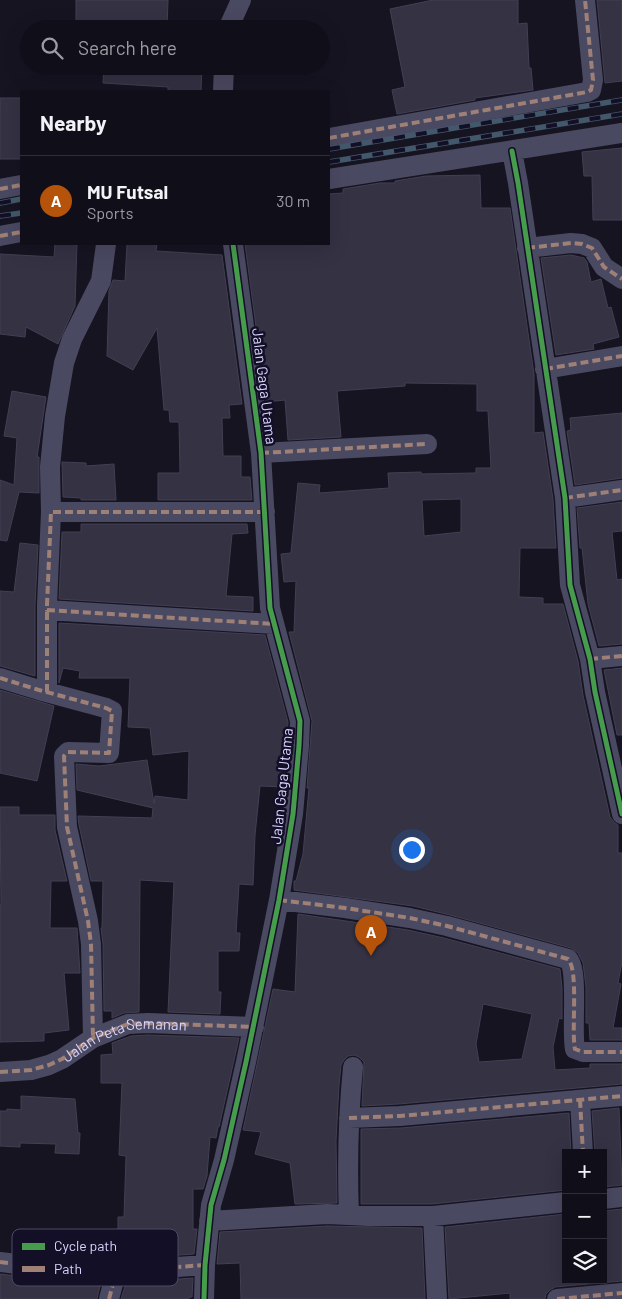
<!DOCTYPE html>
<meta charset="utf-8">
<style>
body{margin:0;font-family:Barlow,sans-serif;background:#1e1d26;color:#f1f3f6}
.controls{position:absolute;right:15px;bottom:15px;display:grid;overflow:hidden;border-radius:0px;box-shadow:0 5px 20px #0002}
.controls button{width:45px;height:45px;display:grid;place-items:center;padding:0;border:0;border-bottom:1px solid #302f38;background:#100f19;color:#f1f3f6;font:25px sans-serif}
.you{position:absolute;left:411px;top:849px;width:18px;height:18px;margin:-12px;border:4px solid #fff;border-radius:50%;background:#1a73e8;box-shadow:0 0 0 8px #1a73e833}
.badge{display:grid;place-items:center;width:32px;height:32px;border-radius:50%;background:#b45309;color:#fff;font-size:16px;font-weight:700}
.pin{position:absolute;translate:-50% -41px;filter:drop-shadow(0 1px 2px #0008)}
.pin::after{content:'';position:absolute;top:26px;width:18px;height:15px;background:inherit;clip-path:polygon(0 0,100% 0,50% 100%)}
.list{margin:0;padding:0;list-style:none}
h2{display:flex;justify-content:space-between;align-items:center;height:65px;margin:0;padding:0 20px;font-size:21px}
h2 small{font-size:16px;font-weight:400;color:#9c9ca2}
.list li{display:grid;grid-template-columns:32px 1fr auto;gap:15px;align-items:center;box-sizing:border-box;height:90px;padding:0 20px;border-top:1px solid #302f38}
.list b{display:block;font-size:19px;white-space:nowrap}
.list p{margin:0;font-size:16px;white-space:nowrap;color:#9c9ca2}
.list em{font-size:16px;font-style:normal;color:#9c9ca2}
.icon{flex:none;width:28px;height:28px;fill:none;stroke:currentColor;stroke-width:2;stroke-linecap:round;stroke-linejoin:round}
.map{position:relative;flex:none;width:622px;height:1299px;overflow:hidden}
.search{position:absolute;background:#100f19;box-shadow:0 5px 20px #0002;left:20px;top:20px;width:310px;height:55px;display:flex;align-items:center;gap:12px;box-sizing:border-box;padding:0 18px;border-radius:28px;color:#9c9ca2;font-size:19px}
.panel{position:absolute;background:#100f19;box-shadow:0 5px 20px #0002;left:20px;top:90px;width:310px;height:155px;border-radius:0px}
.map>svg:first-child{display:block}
</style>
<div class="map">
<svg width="622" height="1299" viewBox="0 0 622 1299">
<rect width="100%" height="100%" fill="#161421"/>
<!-- building -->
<path fill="#343243" stroke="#433f54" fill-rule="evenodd" d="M76 0H168L167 29H76Z
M433 0H518V24L527 23 529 68H531L533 90 475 98V100L397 114 392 90 405 87 390 9Z
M597 0H622V81L605 83Z
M104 66H202L201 91H168V87L103 83Z
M0 98H21V159H0Z
M622 148V220H593L592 176H584L582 152Z
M480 175 481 208H510L534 374V433L543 432 553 499 556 548H520L519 597 543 598V604H563L578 661 583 695 610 817 614 822 618 825V853H622V962L618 983 621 984 613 1028H622V1040H590L589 1023H586V987L583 963 578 953 571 948 450 915 413 906 294 890V881H296L303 854 309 788H307L312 721 289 632H294L296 581 284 582 281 554 291 553 298 483 320 485 319 493 389 488 388 473 421 472V474L476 473V468H491L488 411H477V384L405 383V386L337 391 341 437 288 440 285 400 266 402 245 244H329V194L343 193V189L380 183H395V181L426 176ZM461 499V532L424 536 422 500Z
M55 244H77L75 306 58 344 26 327 25 337 0 334V254L54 257Z
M127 244H157L156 251 222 255 242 404 229 405 230 418H222L223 456H241V477H250L252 500H158V473H180L179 422H170L169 410H164L157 328 133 370 107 356 109 291 113 280 125 281Z
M571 255 584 258 587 262 591 282 601 279 608 308 611 307 619 337 593 344 594 349 556 355 541 258Z
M12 391 46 397 37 457H39V493L19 492 7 541 0 540V480L14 485 17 438 4 436Z
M622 413V478L575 485 567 431 571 430 570 418Z
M62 462 86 463V466L114 464 116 500H81V498L63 497Z
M622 502V531L612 532 617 580 622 579V644L599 646 588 604 582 548H580L577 508Z
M81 524H247L248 533 232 534 226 596 253 597V611L59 599 62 532H81Z
M20 543 38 545 35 605V676L0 666V591L14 592Z
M59 623 265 635 288 722 283 787 260 786 255 835 253 885 239 884 236 933H240L239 951H218V992H221L220 1014 168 1012 174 882 140 880 139 1012 124 1013 112 1018V1011H104L103 944 101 928H102L103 881H91L79 825 78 816 152 818 153 808 77 790 76 764 99 766 147 760 154 804 155 796 188 800 189 751 153 755 150 728 128 727 130 678H79L80 671 63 668 59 683Z
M622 668V735H617L604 670Z
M0 690 54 706 37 781 0 773Z
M0 807H19V815H55V830L67 881H51L50 928H77L80 973H64L69 1030 44 1033V1041L0 1042V905H1Z
M298 914 408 930 444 938 560 969 562 988V1019L559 1018 553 1047 555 1070 590 1068V1064H622V1084L399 1104 362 1106 364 1062 359 1057 354 1055 348 1056 344 1060 341 1065 339 1085 336 1141 337 1203 295 1204 290 1163 255 1154 261 1132 243 1130 273 989 295 992ZM483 1004 532 1014 522 1059 479 1062 476 1044Z
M148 1035 239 1038 219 1127H218L216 1138 210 1137 207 1176 203 1189H193V1229H197L194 1254 120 1259 111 1264 110 1237H118V1217H124L126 1156 119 1155 122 1083H101V1055L113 1054 112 1043 131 1036Z
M21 1096 75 1099 78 1133H80L79 1154 55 1153 56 1144 20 1143V1147L0 1146V1111H7V1109L21 1110Z
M619 1108 622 1185 603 1187V1153H595L592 1111Z
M569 1113 571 1153H566V1190L432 1204H361V1129L401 1128Z
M622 1209V1281L555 1287 550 1290 546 1294 545 1299H510V1293L449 1299 445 1227 566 1214V1280H603V1211Z
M327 1226 422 1228 425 1299H241L240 1263 217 1264 220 1232Z
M0 1274 100 1286 97 1299H0Z
M193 1278 192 1297H189V1299H121L126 1283Z"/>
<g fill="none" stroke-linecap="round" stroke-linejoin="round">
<!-- street -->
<path stroke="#4a4962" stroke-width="20" d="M228 29 241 0
M223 91 224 66
M329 138 587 92 591 90 593 80 585 0
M512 151 518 183 565 498 570 585 590 659 595 692 622 814
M329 179 622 133
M0 189 21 185
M0 236 21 232
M527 248 571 243 582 244 592 248 604 267 622 279
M545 369 622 356
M261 453 427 444
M565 498 622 490
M51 512 50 467 55 416 64 363 72 339 101 281 106 244
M265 512H51L47 605V610L273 624
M590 659 622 656
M0 678 39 690 106 708 112 711 109 753 68 752 64 756 67 827 88 921 91 944 93 1038
M47 692V610
M279 900 345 908 410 918 447 926 568 959C579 970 571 1031 575 1049L583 1052H622
M0 1072 31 1070 49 1065 62 1059 93 1038 128 1024 148 1023 254 1027
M580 1100 583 1153
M349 1118 400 1116 622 1096
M603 1199 622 1197
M349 1215C347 1164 348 1118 353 1067
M433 1216 437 1299
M209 1221 327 1214 369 1216H433L566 1202
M0 1262 115 1276
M109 1299 115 1276 121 1271 205 1265
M204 1299 205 1265 211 1205 224 1160 246 1062 279 900 293 814 299 746 300 721 270 608 261 453 233 244
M557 1299 622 1293"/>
<defs>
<path id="rail" d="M329 149 622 100
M329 162 622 114
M0 203 21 199
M0 216 21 213"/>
</defs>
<!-- rail casing -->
<use href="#rail" stroke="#43596b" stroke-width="5.5"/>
<!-- rail -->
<use href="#rail" stroke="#130f26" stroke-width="4" stroke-dasharray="11" stroke-linecap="butt"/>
<!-- quiet -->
<g stroke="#9e8076" stroke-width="4" stroke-dasharray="8 4" stroke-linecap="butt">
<path d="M329 138 587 92 591 90 593 80 585 0"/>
<path d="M0 189 21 185"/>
<path d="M0 236 21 232"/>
<path d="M527 248 571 243 582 244 592 248 604 267 622 279"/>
<path d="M545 369 622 356"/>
<path d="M261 453 427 444"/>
<path d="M565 498 622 490"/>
<path d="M265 512H51L47 605V610L273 624"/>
<path d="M590 659 622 656"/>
<path d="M0 678 39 690 106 708 112 711 109 753 68 752 64 756 67 827 88 921 91 944 93 1038"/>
<path d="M47 692V610"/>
<path d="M279 900 345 908 410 918 447 926 568 959C579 970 571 1031 575 1049L583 1052H622"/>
<path id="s1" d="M0 1072 31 1070 49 1065 62 1059 93 1038 128 1024 148 1023 254 1027"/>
<path d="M580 1100 583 1153"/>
<path d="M349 1118 400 1116 622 1096"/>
<path d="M0 1262 115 1276"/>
<path d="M109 1299 115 1276 121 1271 205 1265"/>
<path d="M557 1299 622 1293"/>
</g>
<defs>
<path id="cycleway" d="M512 151 518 183 565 498 570 585 590 659 595 692 622 814
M204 1299 205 1265 211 1205 224 1160 246 1062 279 900 293 814 299 746 300 721 270 608 261 453 233 244"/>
</defs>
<!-- cycleway casing -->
<use href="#cycleway" stroke="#130f26" stroke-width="8"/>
<!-- cycleway -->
<use href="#cycleway" stroke="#469c4c" stroke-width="5"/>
</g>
<g text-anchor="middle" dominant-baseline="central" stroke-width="5" stroke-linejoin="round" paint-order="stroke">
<!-- street labels -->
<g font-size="15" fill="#d9d4ff" stroke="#130f26">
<text transform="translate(265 386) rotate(83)">Jalan Gaga Utama</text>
<text transform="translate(281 786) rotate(-84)">Jalan Gaga Utama</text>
<text stroke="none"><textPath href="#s1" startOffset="132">Jalan Peta Semanan</textPath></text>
</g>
</g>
<!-- legend -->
<rect x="12" y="1229" width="166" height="57" rx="8" fill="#130f26" stroke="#4e4a67" stroke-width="1"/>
<rect x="22" y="1243" width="23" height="7" fill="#469c4c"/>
<rect x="22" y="1266" width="23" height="6" fill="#9e8076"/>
<g font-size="14" fill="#d9d4ff">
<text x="54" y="1251">Cycle path</text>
<text x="54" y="1274">Path</text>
</g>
</svg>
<div class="controls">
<button>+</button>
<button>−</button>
<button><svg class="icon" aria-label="layers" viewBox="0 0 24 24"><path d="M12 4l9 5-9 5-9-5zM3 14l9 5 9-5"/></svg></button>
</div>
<div class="you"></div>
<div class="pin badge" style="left:371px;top:956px">A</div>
<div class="search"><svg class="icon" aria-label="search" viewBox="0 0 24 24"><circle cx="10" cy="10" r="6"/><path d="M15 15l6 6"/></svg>Search here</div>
<section class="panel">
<h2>Nearby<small></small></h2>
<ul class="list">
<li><span class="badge">A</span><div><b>MU Futsal</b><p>Sports</p></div><em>30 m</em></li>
</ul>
</section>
</div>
